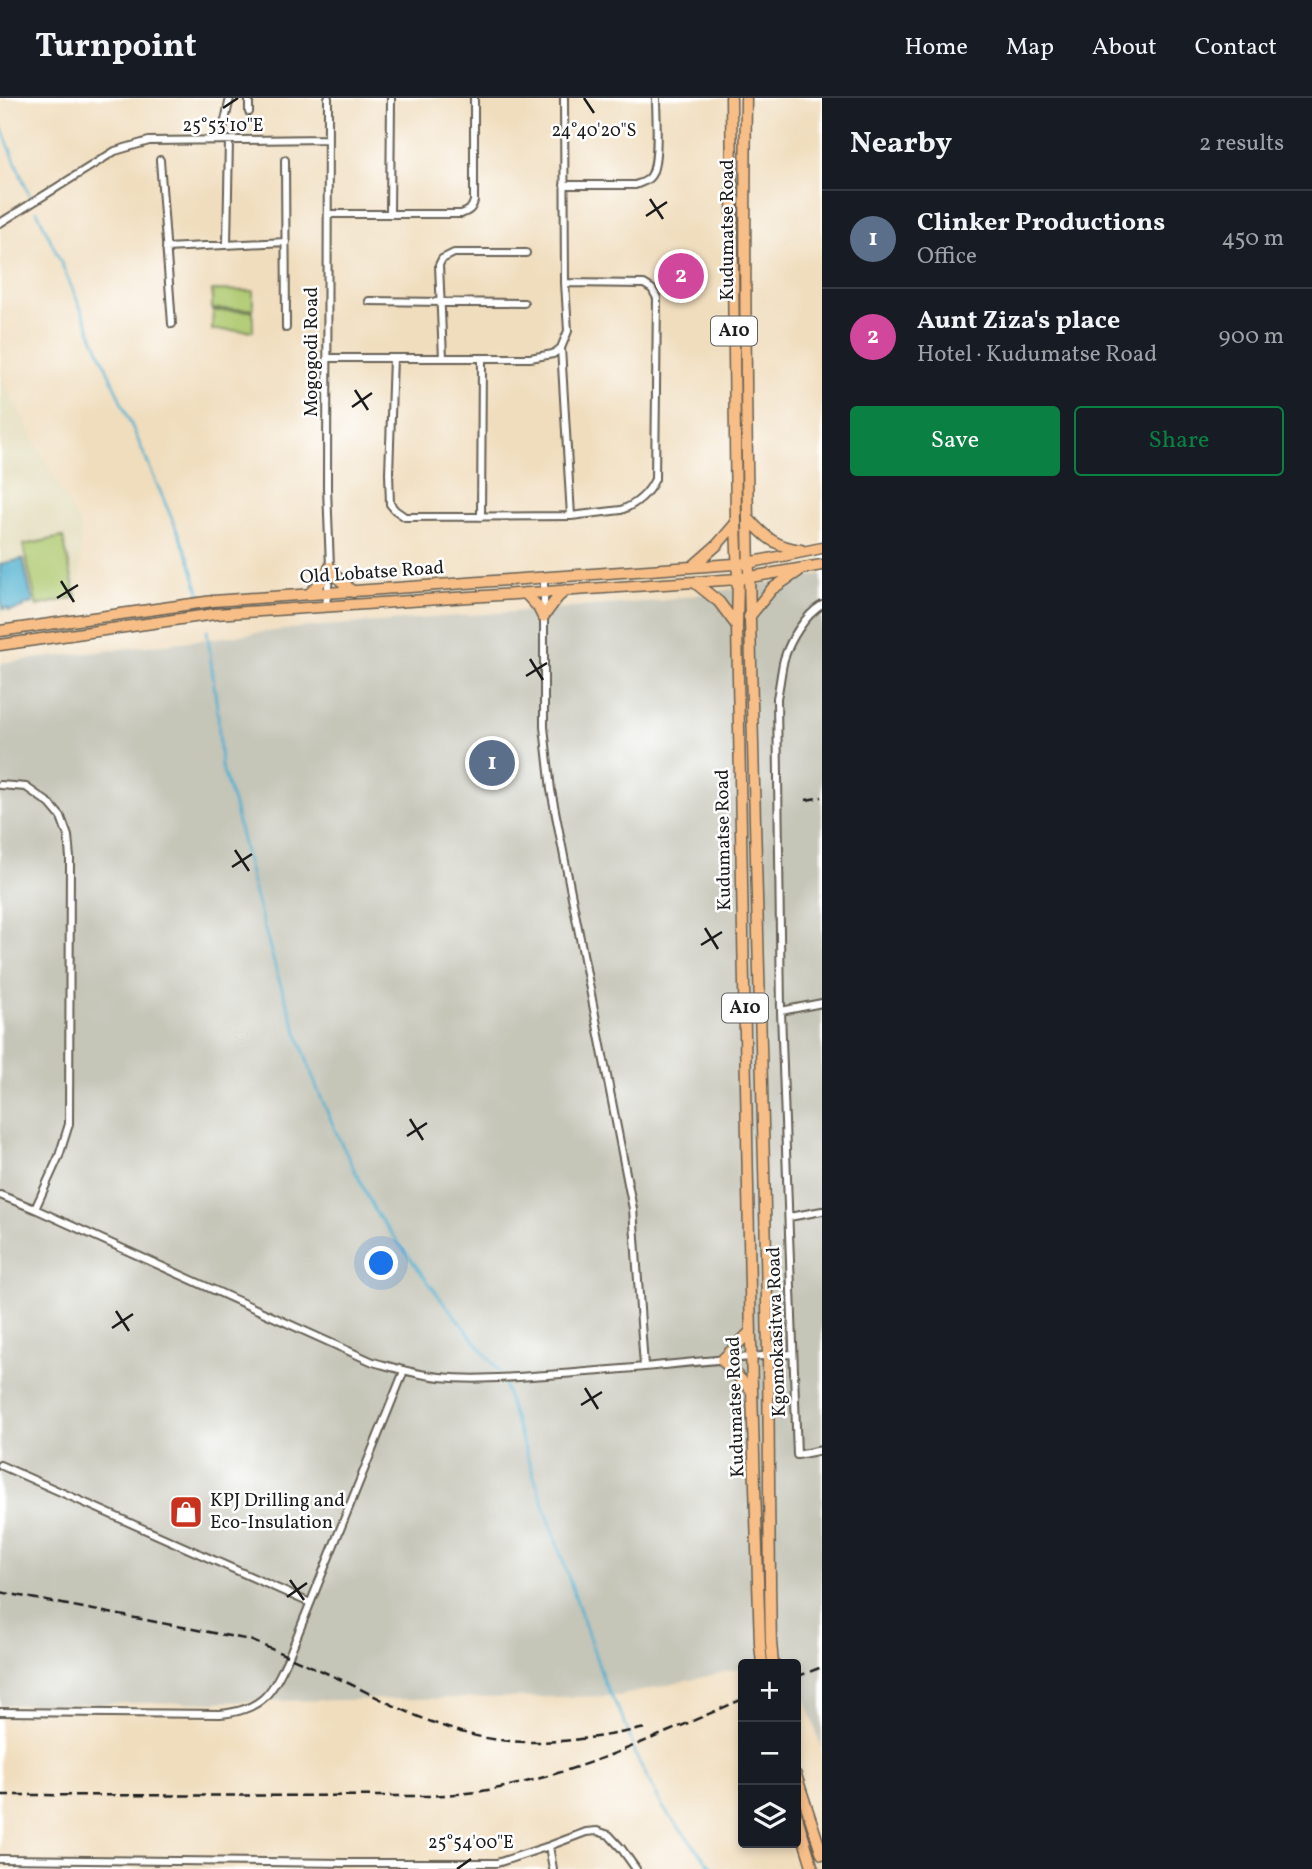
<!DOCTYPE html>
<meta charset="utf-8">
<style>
body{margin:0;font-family:Vollkorn,serif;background:#242831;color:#f1f3f6}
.controls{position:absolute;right:21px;bottom:21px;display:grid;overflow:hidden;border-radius:7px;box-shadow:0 4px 10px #0003}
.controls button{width:63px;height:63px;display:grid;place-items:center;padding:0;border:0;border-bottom:2px solid #363941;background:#171b24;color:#f1f3f6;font:35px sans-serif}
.you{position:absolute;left:382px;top:1166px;width:24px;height:24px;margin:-18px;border:5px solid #fff;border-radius:50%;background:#1a73e8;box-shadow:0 0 0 10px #1a73e833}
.badge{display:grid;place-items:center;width:46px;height:46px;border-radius:50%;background:#0b8043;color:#fff;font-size:23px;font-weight:700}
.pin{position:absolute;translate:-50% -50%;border:4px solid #fff;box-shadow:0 2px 7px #0006}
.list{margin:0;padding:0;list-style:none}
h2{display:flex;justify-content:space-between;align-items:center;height:91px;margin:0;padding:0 28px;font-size:30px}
h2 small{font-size:23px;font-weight:400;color:#9ea1a6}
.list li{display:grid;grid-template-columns:46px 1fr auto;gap:21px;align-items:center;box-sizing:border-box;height:98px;padding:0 28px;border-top:2px solid #363941}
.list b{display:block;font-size:26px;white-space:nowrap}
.list p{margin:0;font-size:23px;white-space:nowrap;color:#9ea1a6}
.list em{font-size:23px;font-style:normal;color:#9ea1a6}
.actions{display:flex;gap:14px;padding:21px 28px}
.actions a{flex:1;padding:16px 0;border:2px solid #0b8043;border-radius:7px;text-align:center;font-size:24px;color:#0b8043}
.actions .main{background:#0b8043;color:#fff}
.icon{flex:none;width:38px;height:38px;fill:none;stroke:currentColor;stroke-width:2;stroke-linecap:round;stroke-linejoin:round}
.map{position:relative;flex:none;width:822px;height:1771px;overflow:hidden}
header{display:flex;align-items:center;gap:42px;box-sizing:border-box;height:98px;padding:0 35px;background:#171b24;border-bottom:2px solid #363941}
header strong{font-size:33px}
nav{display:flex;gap:38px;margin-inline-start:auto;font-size:24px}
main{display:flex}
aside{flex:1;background:#171b24}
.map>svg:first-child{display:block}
</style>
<header>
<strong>Turnpoint</strong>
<nav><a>Home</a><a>Map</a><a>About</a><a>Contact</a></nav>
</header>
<main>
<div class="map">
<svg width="822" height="1771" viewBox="0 0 822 1771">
<rect width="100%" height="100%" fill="#fff"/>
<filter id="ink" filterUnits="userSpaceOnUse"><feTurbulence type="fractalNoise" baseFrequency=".0143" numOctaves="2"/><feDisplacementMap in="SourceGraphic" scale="14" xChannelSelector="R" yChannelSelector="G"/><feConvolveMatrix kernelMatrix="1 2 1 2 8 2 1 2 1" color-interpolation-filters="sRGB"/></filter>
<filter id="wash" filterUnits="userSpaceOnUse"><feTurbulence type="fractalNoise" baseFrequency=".00686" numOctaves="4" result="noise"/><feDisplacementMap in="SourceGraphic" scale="28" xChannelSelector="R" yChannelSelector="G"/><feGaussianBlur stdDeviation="1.57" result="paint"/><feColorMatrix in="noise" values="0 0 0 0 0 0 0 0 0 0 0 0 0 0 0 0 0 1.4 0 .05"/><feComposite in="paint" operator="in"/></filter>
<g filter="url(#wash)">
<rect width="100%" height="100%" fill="#f0ddbd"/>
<!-- built -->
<path fill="#e2dcba" d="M0 277 81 430 80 501 0 515Z"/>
<!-- industrial -->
<path fill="#c5c5b8" d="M822 476V1651L792 1558 758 1566H743V1570L619 1598 0 1607V565L309 529 660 503Z"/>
<!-- green -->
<path fill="#aec96f" stroke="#657246" stroke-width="2" d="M212 192 253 193V211H212Z
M213 213H253V233L212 232Z
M63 439 76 499 37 508 23 447Z"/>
<!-- water -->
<path fill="#50b0cf" stroke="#366676" stroke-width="2" d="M23 461 33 505 24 507V510L9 513 8 510 3 511 0 499V466Z"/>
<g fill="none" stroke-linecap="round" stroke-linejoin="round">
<!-- stream -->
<path stroke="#50b0cf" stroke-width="2.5" d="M0 26 30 99
M37 113 59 160 189 460 200 497
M207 532 218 618 221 667 234 708 254 793 278 879 316 988 340 1043 376 1115 438 1197 500 1274
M504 1285 510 1308 605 1586 624 1622 637 1660 664 1711 713 1771"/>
</g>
</g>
<g filter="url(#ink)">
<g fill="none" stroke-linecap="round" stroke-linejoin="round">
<defs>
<path id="street" d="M249 14V0
M221 41 230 0
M160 62 172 226
M285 62 286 230
M564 87H635C640 85 646 84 650 79 660 67 656 17 656 0
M328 116H461C469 113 472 111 474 103V0
M390 116 391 0
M0 125 115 53 149 43 328 41
M227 146 229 42
M166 150 286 144
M369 203 524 205
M561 250 571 418
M327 260H530L553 256 561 250 568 233 565 185 564 0
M393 260 389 375 390 406 395 412 405 419 571 418 621 412C637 406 648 396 655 381L657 200 652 191 644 186 565 185
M443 260 439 167 442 161 454 155H526
M481 419 482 261
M544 481V629L551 692 633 1111 644 1268
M822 507C805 517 790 542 784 561 781 573 780 587 777 600L781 913 797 1357 822 1352
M326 508 330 469 327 390 328 0
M0 687 26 689 50 706 61 719 68 738 70 760 69 1026 59 1058 35 1111
M781 913 822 905
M0 1097 35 1111 373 1264C395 1270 417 1277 440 1279 476 1283 511 1279 547 1277 629 1272 710 1261 792 1256
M789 1119 822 1113
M0 1367 310 1505
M0 1614 220 1616C263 1612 272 1595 289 1558L404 1273
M549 1748 553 1771
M0 1761 346 1765H497L549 1748 586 1734 597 1733 609 1737 621 1750 636 1771"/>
<path id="primary" d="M731 0 736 425 738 481 737 529 752 1293 760 1546 762 1566
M746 0C741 419 761 838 768 1257 769 1352 769 1448 771 1544L773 1566
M749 421C766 440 775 448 801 452
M692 469 717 447 736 425
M694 484 719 504 737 528
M525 495 538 509 543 519 558 499 566 492
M309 496 320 485 330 469 337 479 353 494
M749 519 772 491 799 473
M0 533 213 503 748 465 822 450
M0 547 215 516 694 484 738 481 822 467
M751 1233 722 1262 752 1293
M796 1677 822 1756
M796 1716 813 1771"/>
</defs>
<!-- street casing -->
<use href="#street" stroke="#666054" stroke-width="10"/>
<!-- primary casing -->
<use href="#primary" stroke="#666054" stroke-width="13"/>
<!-- street -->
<use href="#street" stroke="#fff" stroke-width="6"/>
<!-- primary -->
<use href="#primary" stroke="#f7be87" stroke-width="10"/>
<!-- rail -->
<path stroke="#1c1c1c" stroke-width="2.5" stroke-dasharray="10 5" stroke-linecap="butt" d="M806 702 822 699
M0 1494 250 1542C283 1556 316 1570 348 1585 391 1606 433 1629 481 1639 534 1650 593 1641 645 1630
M796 1579 822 1569
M0 1697 428 1698C444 1697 460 1696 476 1694 570 1680 657 1638 743 1601"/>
</g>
</g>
<!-- ticks -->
<path fill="none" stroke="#1c1c1c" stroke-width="2.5" d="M584 0 594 15M223 10 238 0M650 101 663 121M646 118 667 104M355 292 368 312M352 309 372 295M61 483 74 504M57 500 78 487M530 561 543 582M526 578 547 565M235 752 249 773M232 769 252 756M705 830 718 851M701 847 722 834M410 1021 423 1042M407 1038 427 1025M116 1213 129 1233M112 1230 133 1216M585 1290 598 1311M581 1307 602 1294M290 1482 304 1502M287 1499 307 1485M457 1771 471 1761"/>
<!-- icons -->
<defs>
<symbol id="shop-square" viewBox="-11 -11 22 22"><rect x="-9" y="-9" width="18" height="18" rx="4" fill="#c8321e" stroke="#fff"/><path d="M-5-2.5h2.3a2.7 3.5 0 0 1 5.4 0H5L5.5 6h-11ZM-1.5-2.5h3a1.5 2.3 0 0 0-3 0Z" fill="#fff"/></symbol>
</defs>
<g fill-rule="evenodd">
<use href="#shop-square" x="167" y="1395" width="38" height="38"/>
</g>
<g text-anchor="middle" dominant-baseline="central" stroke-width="5" stroke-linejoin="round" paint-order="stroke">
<!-- shield labels -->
<g fill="#fff" stroke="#606060" stroke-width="2">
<rect x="711" y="218.5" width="46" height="29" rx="5"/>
<rect x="722" y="895.5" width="46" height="29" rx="5"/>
</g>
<g font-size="18" font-weight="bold" fill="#1c1c1c">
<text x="734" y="233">A10</text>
<text x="745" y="910">A10</text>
</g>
<!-- street labels -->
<g font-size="19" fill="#1c1c1c" stroke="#fff">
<text transform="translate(728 132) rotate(-90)">Kudumatse Road</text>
<text transform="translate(312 254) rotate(-90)">Mogogodi Road</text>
<text transform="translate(372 475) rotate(-4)">Old Lobatse Road</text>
<text transform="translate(724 742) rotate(-91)">Kudumatse Road</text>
<text transform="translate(777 1234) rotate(-92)">Kgomokasitwa Road</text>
<text transform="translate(736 1309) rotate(-92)">Kudumatse Road</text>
</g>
<!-- poi labels -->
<g font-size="19" fill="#1c1c1c" stroke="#fff" text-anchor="start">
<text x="210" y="1403">KPJ Drilling and<tspan x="210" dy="22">Eco-Insulation</tspan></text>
</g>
</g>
<g font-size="18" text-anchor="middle" fill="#1c1c1c" stroke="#fff" stroke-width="5" stroke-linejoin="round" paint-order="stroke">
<text x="223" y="33">25°53'10"E</text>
<text x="594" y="38">24°40'20"S</text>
<text x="471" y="1750">25°54'00"E</text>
</g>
</svg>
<div class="controls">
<button>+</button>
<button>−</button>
<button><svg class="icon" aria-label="layers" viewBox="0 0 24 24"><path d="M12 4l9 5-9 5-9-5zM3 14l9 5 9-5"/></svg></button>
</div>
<div class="you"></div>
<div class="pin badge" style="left:492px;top:665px;background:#5c6f8a">1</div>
<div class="pin badge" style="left:681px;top:178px;background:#d1479c">2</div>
</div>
<aside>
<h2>Nearby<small>2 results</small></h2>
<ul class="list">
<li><span class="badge" style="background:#5c6f8a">1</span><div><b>Clinker Productions</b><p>Office</p></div><em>450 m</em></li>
<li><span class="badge" style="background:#d1479c">2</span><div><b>Aunt Ziza's place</b><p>Hotel · Kudumatse Road</p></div><em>900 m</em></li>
</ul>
<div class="actions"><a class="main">Save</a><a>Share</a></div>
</aside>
</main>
